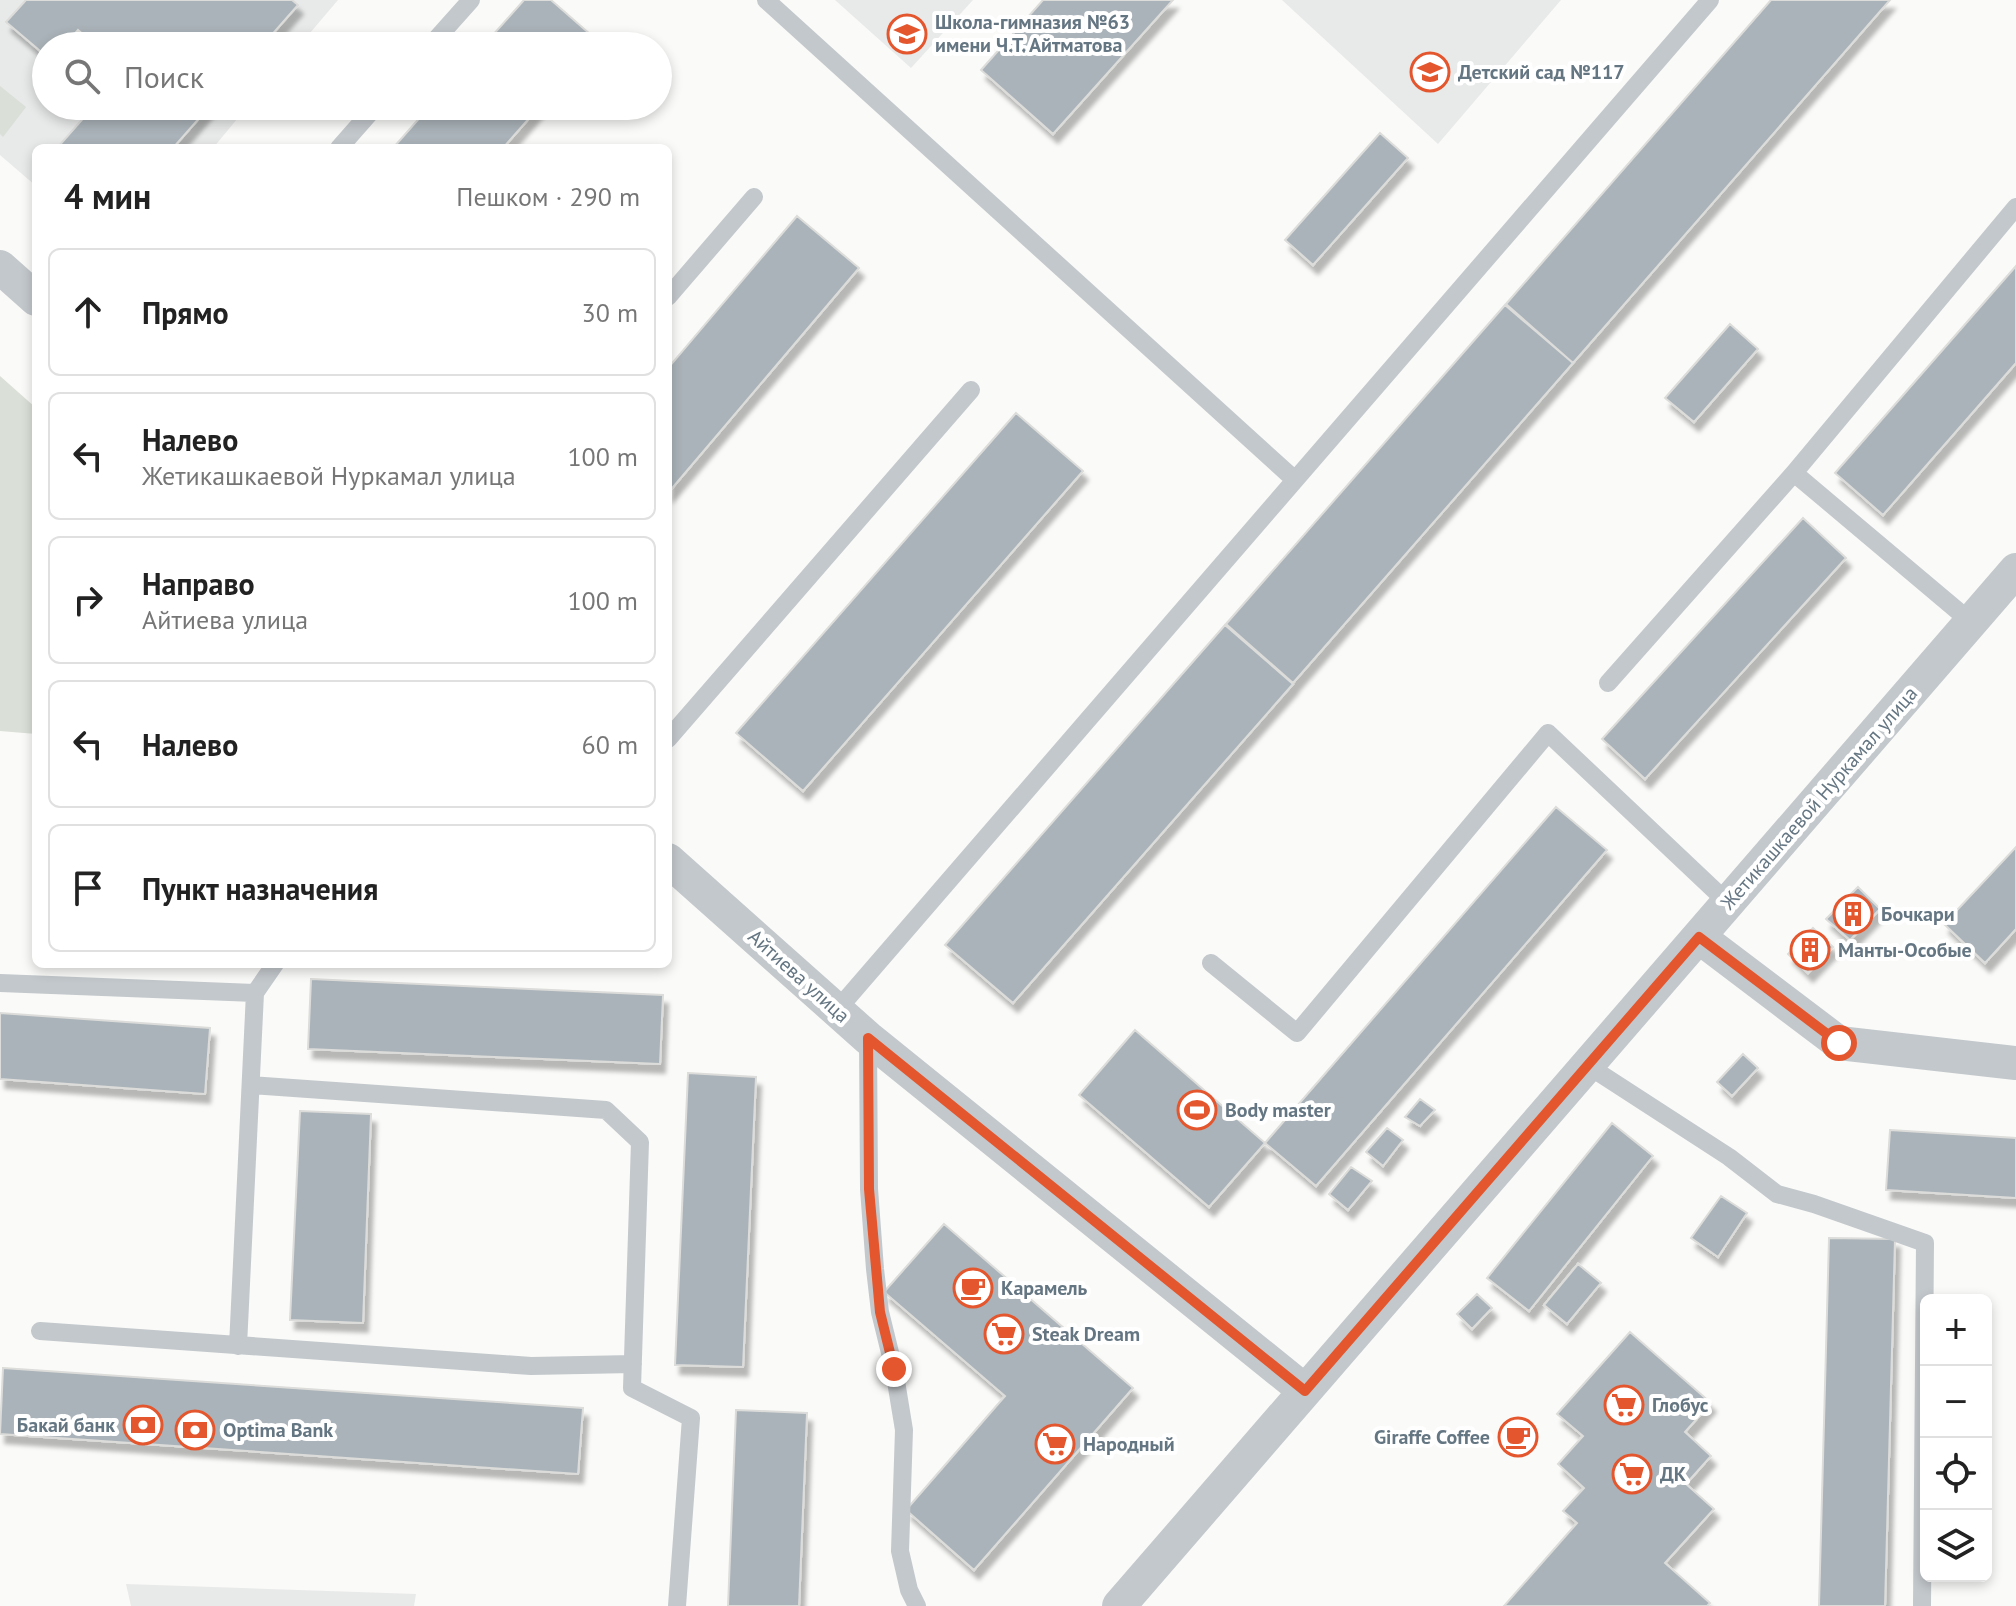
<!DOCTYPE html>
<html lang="ru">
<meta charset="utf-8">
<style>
body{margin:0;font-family:"PT Sans",sans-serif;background:#f6f6f6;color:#222}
.controls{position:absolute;right:24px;bottom:24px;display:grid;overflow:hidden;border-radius:12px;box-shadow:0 4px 12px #0003}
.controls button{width:72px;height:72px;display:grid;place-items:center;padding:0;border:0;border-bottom:2px solid #e0e0e0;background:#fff;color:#222;font:40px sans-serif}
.stop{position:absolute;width:24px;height:24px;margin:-18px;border:6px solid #e4572e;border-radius:50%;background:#fff}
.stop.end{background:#e4572e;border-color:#fff;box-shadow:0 2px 8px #0008}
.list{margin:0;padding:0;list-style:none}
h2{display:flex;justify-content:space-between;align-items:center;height:104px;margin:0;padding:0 32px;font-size:34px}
h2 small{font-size:26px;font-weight:400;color:#767676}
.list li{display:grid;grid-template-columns:52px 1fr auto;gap:24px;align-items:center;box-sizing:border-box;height:128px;margin:0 16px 16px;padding:0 16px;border:2px solid #e0e0e0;border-radius:12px}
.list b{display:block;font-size:30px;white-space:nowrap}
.list p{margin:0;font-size:26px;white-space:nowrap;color:#767676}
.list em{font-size:26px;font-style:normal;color:#767676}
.icon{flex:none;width:44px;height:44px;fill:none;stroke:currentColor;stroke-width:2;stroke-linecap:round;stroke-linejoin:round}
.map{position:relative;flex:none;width:2016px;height:1606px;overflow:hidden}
.search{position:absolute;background:#fff;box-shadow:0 4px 12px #0003;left:32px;top:32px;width:640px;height:88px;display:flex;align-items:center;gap:20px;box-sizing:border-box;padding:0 28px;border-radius:44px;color:#767676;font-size:30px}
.panel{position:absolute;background:#fff;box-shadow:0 4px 12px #0003;left:32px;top:144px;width:640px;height:824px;border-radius:12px}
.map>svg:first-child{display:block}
</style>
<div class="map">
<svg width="2016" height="1606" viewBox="0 0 2016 1606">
<defs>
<filter id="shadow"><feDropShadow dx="5" dy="9" stdDeviation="2" flood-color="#0004"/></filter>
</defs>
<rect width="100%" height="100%" fill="#fafaf8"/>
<!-- built -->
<path fill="#e8e9e9" d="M0 0H338L299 46H46V106H248L213 148H36V186L0 155Z
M835 0H973L911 68Z
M1282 0H1561L1438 144Z
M126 1584 416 1594 414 1606H131Z"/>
<!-- green -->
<path fill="#dadfd7" d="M0 86 26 107 3 137 0 134Z
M0 376 36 408V734L0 731Z"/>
<!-- building -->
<path fill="#aab3b9" stroke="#dcdcda" stroke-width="2" filter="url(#shadow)" d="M26 0H292L298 5 262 46H96L78 30 64 46H46V56L6 22Z
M524 0H551L598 41 593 46H483Z
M1043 0H1173L1053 134 981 70Z
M1771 0H1890L1573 363 1506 304Z
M94 106H111L113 108 115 106H210L173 148H57Z
M430 106H540L503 148H393Z
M1380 133 1408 158 1313 265 1285 240Z
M797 216 859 268 668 493V368Z
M2016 266V363L1883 515 1835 473Z
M1505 305 1573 363 1293 683 1226 624Z
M1730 324 1758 349 1694 422 1665 398Z
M1016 413 1083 471 803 791 736 733Z
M1803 518 1846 558 1645 779 1602 739Z
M1225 625 1293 684 1013 1003 945 945Z
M1556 807 1607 850 1316 1186 1265 1143Z
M2016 847V929L1985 963 1944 924Z
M1858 887 1880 909 1850 940 1826 919Z
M1813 928 1833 947 1808 973 1788 954Z
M311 979 663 995 660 1064 308 1049Z
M0 1013 210 1028 205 1094 0 1079Z
M1135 1030 1265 1143 1209 1207 1079 1095Z
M1743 1054 1758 1068 1732 1096 1717 1082Z
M688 1073 756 1077 743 1367 675 1365Z
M1420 1099 1435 1110 1420 1126 1405 1117Z
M300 1111 371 1114 363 1323 290 1320Z
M1612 1123 1653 1156 1529 1311 1487 1278Z
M1387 1128 1403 1140 1383 1166 1366 1152Z
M1890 1130 2016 1138V1198L1886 1190Z
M1351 1167 1372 1181 1348 1210 1329 1194Z
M1721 1196 1747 1213 1718 1257 1691 1238Z
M944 1224 1133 1388 974 1570 906 1510 1005 1396 884 1292Z
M1829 1238 1895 1239 1885 1606H1819Z
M1578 1264 1601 1283 1567 1324 1544 1305Z
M1477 1294 1492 1308 1472 1329 1457 1314Z
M1630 1332 1711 1403 1685 1432 1711 1456 1686 1484 1714 1509 1665 1563 1710 1603 1707 1606H1504L1577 1523 1563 1511 1584 1488 1558 1464 1583 1436 1557 1414Z
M3 1368 583 1408 578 1474 0 1434Z
M736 1410 807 1413 799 1606H728Z"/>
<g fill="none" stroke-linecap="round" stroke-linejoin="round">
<!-- lane -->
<path stroke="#c3c8cc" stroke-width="18" d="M766 0 1295 480
M430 46 471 0
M339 148 376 106
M668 297 754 197
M1794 473 2016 207
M1608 683 1794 473 1971 622
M668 739 971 390
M1211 963 1297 1033 1548 733 1728 903
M0 983 255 993
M837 1010 1710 0
M868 1038 869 1189 875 1269 880 1312 894 1369 904 1430 900 1551 909 1590 917 1606
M1587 1065 1729 1157 1777 1194 1814 1204 1925 1243 1922 1606
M251 1085 606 1110 640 1142 632 1388 691 1418 677 1606
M40 1331 531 1366 633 1364
M238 1346 255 993 275 964"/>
<!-- street -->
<path stroke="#c3c8cc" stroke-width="34" d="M0 267 36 299
M668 860 868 1038 1305 1391
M1699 937 1839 1043 2016 1063
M1119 1606 2016 570"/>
</g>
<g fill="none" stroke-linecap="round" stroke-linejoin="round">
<!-- route -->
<path stroke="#e4572e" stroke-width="10" d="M894 1369 880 1312 869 1189 868 1038 1305 1391 1699 937 1839 1043"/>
</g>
<!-- icons -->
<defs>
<symbol id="school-ring" viewBox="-11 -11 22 22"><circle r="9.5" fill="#fff" stroke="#e4572e" stroke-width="1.5"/><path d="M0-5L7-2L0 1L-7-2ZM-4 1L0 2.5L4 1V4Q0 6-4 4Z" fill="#e4572e"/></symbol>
<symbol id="building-ring" viewBox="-11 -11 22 22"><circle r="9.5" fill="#fff" stroke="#e4572e" stroke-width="1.5"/><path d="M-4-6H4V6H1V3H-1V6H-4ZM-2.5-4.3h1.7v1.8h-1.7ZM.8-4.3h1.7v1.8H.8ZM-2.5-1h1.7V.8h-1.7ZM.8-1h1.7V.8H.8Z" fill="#e4572e"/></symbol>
<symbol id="stadium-ring" viewBox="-11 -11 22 22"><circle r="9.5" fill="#fff" stroke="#e4572e" stroke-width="1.5"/><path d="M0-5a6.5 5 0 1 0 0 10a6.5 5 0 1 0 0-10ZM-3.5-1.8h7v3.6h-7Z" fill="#e4572e"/></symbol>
<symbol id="cafe-ring" viewBox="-11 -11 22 22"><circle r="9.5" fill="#fff" stroke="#e4572e" stroke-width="1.5"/><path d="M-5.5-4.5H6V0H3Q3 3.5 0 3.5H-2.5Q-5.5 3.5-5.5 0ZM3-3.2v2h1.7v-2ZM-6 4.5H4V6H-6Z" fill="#e4572e"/></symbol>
<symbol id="supermarket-ring" viewBox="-11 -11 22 22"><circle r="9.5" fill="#fff" stroke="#e4572e" stroke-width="1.5"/><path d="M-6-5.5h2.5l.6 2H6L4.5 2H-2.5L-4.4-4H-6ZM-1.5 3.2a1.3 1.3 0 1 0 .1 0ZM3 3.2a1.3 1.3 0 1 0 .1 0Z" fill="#e4572e"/></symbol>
<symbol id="bank-ring" viewBox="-11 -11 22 22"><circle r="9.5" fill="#fff" stroke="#e4572e" stroke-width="1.5"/><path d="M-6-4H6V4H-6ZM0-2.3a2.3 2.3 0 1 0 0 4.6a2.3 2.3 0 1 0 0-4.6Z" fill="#e4572e"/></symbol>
</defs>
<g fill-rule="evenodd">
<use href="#school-ring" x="885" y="12" width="44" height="44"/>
<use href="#school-ring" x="1408" y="50" width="44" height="44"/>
<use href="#building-ring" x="1831" y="892" width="44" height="44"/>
<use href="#building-ring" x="1788" y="928" width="44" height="44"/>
<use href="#stadium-ring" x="1175" y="1088" width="44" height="44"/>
<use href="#cafe-ring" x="951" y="1266" width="44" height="44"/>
<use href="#supermarket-ring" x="982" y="1312" width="44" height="44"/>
<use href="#supermarket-ring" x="1602" y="1383" width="44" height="44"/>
<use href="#bank-ring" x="121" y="1403" width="44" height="44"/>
<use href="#bank-ring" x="173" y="1408" width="44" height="44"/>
<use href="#cafe-ring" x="1496" y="1415" width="44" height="44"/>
<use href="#supermarket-ring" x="1033" y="1422" width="44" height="44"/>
<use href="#supermarket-ring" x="1610" y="1452" width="44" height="44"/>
</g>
<g text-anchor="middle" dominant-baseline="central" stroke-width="8" stroke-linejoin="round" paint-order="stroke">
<!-- poi labels -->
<g font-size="20" font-weight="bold" fill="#657683" stroke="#fff" text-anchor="start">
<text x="935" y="22">Школа-гимназия №63<tspan x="935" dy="23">имени Ч.Т. Айтматова</tspan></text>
<text x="1458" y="72">Детский сад №117</text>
<text x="1881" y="914">Бочкари</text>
<text x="1838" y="950">Манты-Особые</text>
<text x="1225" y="1110">Body master</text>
<text x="1001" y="1288">Карамель</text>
<text x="1032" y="1334">Steak Dream</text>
<text x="1652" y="1405">Глобус</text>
<text x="115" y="1425" text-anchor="end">Бакай банк</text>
<text x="223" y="1430">Optima Bank</text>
<text x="1490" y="1437" text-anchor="end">Giraffe Coffee</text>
<text x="1083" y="1444">Народный</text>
<text x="1660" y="1474">ДК</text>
</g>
<!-- street labels -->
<g font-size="20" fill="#657683" stroke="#fff">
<text transform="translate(1819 798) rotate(-49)">Жетикашкаевой Нуркамал улица</text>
<text transform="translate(799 976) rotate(42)">Айтиева улица</text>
</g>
</g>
</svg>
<div class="controls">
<button>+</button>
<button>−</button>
<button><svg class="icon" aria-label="locate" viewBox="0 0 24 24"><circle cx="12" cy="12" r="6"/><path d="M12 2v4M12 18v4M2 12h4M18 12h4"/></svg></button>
<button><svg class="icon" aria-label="layers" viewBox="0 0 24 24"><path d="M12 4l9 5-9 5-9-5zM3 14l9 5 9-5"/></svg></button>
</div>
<div class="stop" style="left:1839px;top:1043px"></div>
<div class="stop end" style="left:894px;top:1369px"></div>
<div class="search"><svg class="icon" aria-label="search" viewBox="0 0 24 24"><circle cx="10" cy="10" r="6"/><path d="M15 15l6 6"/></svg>Поиск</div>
<section class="panel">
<h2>4 мин<small>Пешком · 290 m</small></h2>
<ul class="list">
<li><svg class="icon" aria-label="ahead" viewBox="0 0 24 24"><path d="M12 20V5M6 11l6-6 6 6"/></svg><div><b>Прямо</b></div><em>30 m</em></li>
<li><svg class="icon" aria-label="left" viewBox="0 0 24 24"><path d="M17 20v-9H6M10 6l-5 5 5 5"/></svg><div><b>Налево</b><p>Жетикашкаевой Нуркамал улица</p></div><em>100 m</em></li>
<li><svg class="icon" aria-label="right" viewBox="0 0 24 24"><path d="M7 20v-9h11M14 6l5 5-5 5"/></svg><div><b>Направо</b><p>Айтиева улица</p></div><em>100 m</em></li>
<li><svg class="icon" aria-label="left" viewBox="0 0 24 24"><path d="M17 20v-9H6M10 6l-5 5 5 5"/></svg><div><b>Налево</b></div><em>60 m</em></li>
<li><svg class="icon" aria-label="arrive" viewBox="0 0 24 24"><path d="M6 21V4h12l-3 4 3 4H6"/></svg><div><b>Пункт назначения</b></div></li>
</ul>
</section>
</div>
